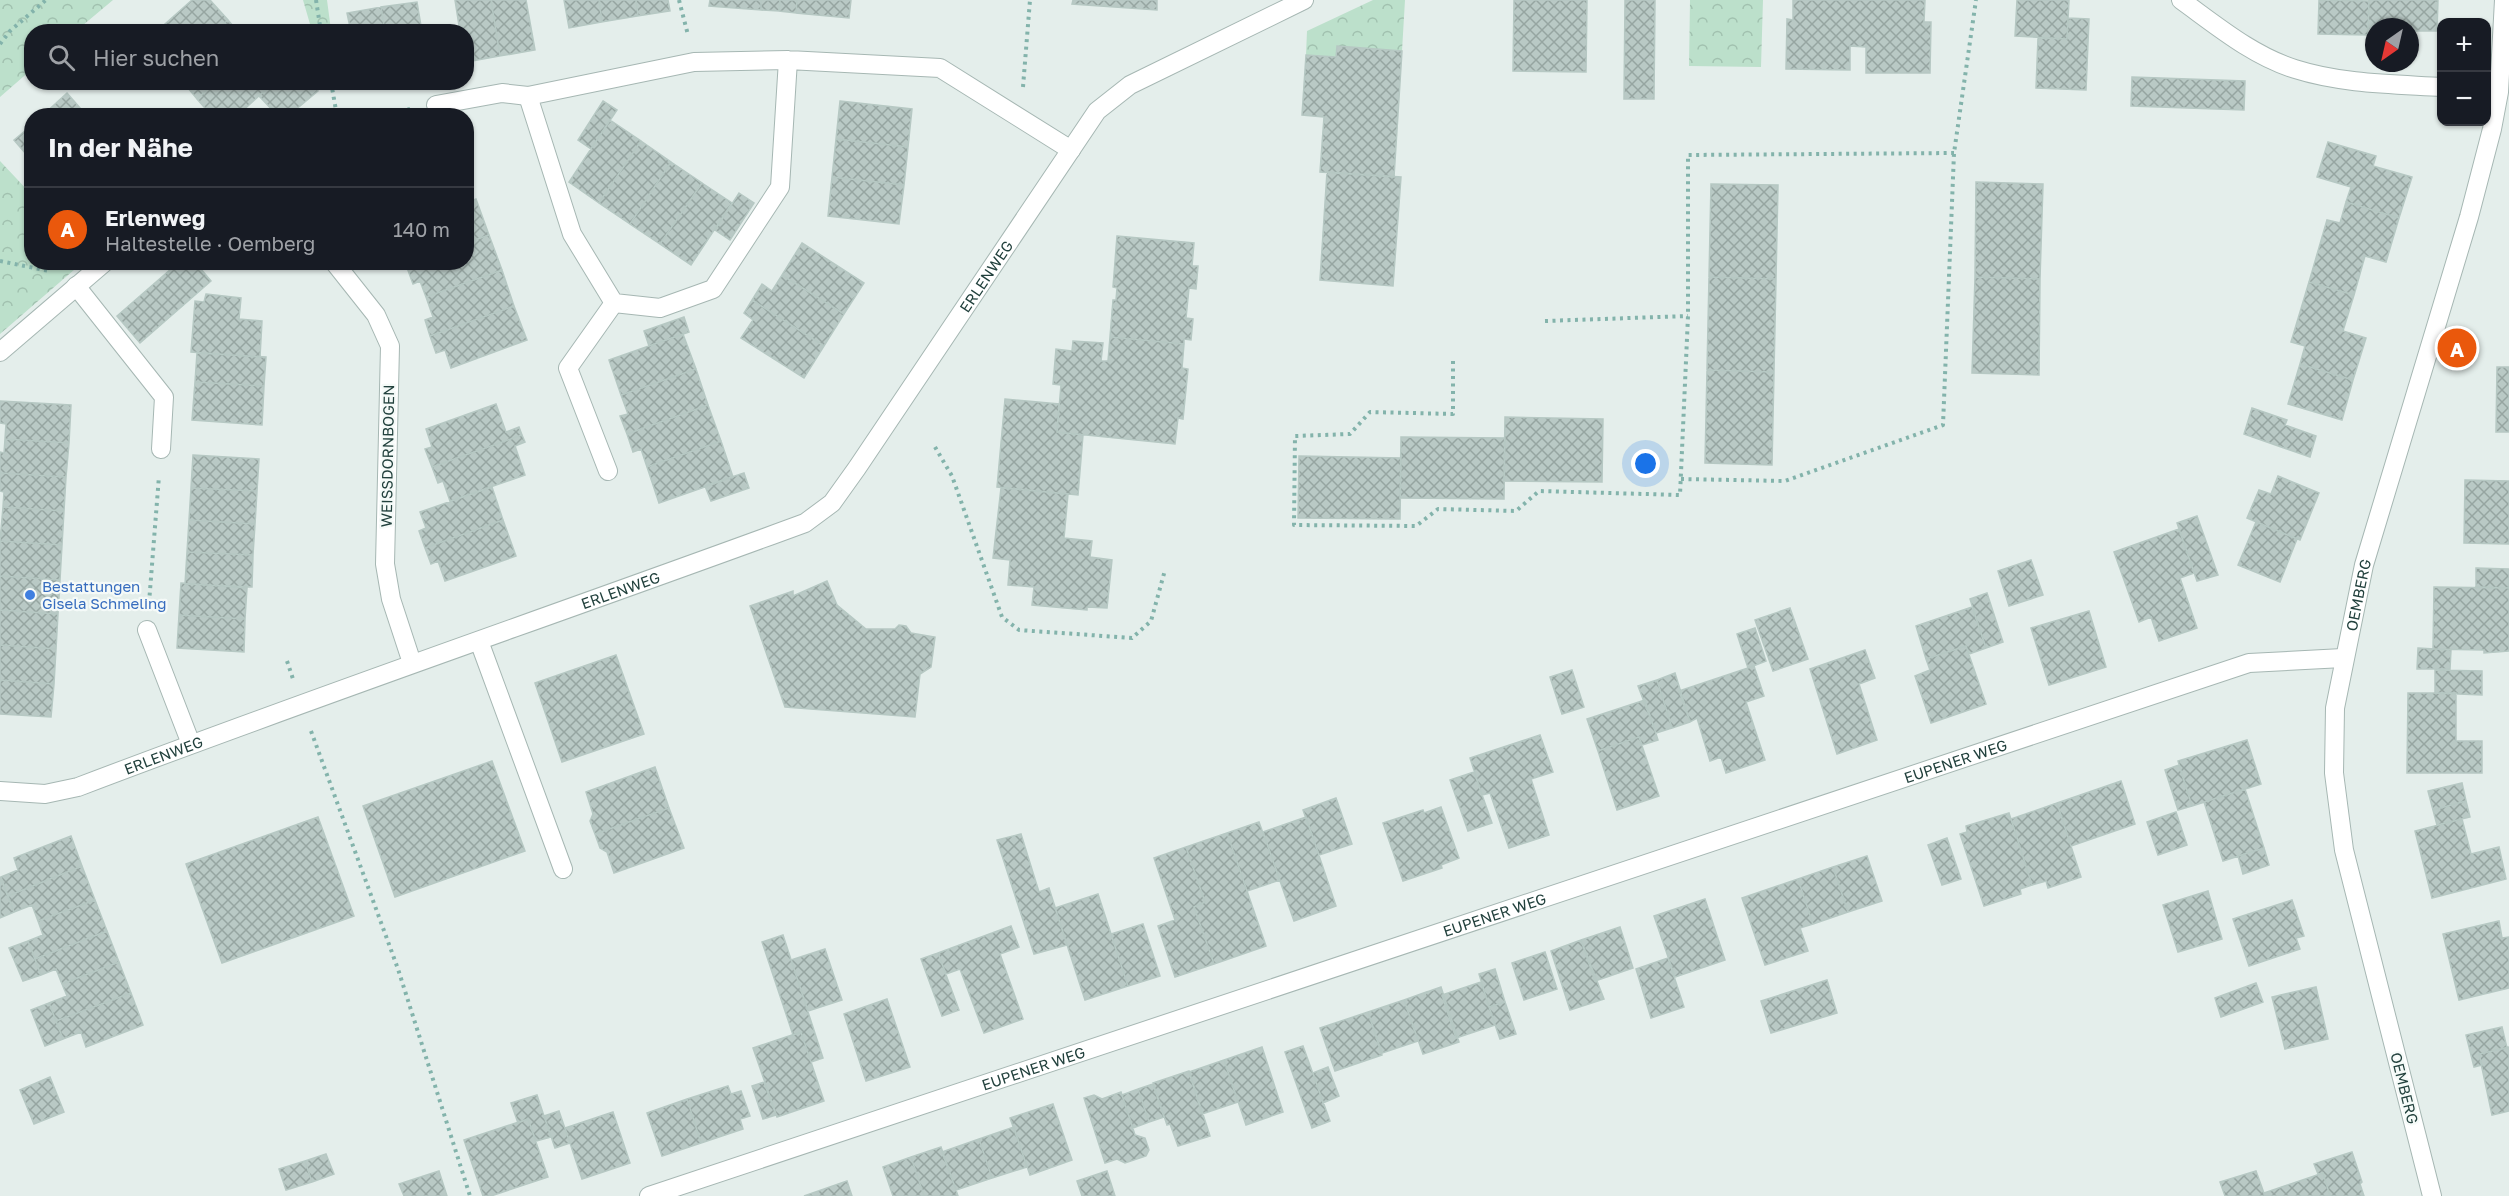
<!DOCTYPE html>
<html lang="de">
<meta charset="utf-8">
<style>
body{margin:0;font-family:"Golos Text",sans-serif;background:#242831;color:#f1f3f6}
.controls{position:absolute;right:18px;top:18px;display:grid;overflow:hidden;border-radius:12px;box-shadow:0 2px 4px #0004}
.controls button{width:54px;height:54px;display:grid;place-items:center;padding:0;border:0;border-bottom:2px solid #363941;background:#171b24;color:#f1f3f6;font:30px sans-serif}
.compass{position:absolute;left:2365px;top:18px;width:54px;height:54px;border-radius:50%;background:#171b24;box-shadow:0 2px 4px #0004;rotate:214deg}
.you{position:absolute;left:1646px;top:464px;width:21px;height:21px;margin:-15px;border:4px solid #fff;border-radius:50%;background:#1a73e8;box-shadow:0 0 0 9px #1a73e833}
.badge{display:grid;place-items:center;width:39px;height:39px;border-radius:50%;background:#ea580c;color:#fff;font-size:20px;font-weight:700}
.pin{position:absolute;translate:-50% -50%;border:3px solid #fff;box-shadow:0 2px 6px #0006}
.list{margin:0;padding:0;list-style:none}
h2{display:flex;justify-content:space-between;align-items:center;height:78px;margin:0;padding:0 24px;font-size:26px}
h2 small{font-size:20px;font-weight:400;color:#9ea1a6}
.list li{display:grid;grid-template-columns:39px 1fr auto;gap:18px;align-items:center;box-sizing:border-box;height:84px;padding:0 24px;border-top:2px solid #363941}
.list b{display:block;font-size:22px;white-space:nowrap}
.list p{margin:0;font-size:20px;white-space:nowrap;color:#9ea1a6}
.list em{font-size:20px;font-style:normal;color:#9ea1a6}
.icon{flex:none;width:33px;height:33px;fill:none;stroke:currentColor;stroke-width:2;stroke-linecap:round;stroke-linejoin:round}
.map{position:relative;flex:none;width:2509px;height:1196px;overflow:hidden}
.search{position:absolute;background:#171b24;box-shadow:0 2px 4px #0004;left:24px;top:24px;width:450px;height:66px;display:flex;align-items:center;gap:15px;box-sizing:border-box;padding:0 21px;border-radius:24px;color:#9ea1a6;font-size:22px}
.panel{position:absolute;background:#171b24;box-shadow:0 2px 4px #0004;left:24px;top:108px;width:450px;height:162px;border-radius:24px}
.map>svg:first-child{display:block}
</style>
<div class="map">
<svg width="2509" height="1196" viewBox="0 0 2509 1196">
<defs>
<pattern id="forest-crowns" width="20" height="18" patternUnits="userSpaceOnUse" patternTransform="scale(1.5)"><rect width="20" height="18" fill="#bce0cb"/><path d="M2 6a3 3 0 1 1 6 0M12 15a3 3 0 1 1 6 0" fill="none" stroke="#a1c1af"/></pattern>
<pattern id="building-cross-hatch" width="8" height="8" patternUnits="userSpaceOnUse" patternTransform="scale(1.5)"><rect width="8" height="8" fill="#b9c9c5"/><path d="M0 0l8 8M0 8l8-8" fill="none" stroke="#96a5a1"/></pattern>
</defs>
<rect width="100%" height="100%" fill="#e4eeeb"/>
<!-- forest -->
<path fill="url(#forest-crowns)" d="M0 0H113L76 31 32 32 31 70 0 97Z
M303 0H327L331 30 312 31Z
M1373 0H1405L1402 51 1337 46 1336 57 1306 55 1307 31Z
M1690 0H1763L1761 67 1689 66Z
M0 161 31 194 32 262 82 263 0 334Z"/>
<!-- building -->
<path fill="url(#building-cross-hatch)" stroke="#b6c8c3" stroke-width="1.5" d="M192 0H210L228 20 214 32H156Z
M455 0H491L500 56 466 62V32H460Z
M491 0H526L535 50 500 56Z
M564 0H599L602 22 569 28Z
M599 0H636L638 16 602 22Z
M636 0H668L670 11 638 16Z
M710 0H761V10L709 6Z
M761 0H780L779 11 761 10Z
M780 0H797L796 13 779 11Z
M797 0H851L849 18 796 13Z
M1073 0H1157V10L1072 4Z
M1514 0H1587L1586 72 1513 71Z
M1625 0H1655L1654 99H1624Z
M1793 0H1925L1924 22H1931L1930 73H1866V47L1850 46V70L1786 69 1787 19 1793 20Z
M2017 0H2069L2067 39 2015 36Z
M2319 0 2369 1 2368 35 2318 34Z
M2369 0H2438L2437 31H2410V27L2368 29Z
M417 2 422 32H385L381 7Z
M381 7 385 32H351L347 13Z
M2068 18 2089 19 2086 90 2036 88 2038 38 2067 39Z
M228 20 238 32H214Z
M1337 46 1402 51 1394 177 1320 172 1324 117 1302 115 1306 55 1336 57Z
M2132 77 2245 81 2244 110 2131 106Z
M183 82H215L197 99Z
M215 82H274L237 116H212L197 99Z
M274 82H316L318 91 288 116H278L259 96Z
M67 93 87 116H42Z
M603 101 617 110 591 149 578 140Z
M840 101 912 109 908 147 836 139Z
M610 120 641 141 599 203 569 182Z
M32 125V161L14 140Z
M836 139 908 147 904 185 832 177Z
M641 141 671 162 630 224 599 203Z
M2328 142 2376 156 2373 166 2412 177 2399 218 2346 202 2351 187 2317 177Z
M671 162 702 183 660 244 630 224Z
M1327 172 1401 177 1393 286 1320 280Z
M832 177 904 185 899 224 828 216Z
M1976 182 2043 184 2040 279 1975 277Z
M702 183 732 203 691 265 660 244Z
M1711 184 1778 185 1776 279 1709 277Z
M739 193 754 203 730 240 715 230Z
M476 199 489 235 466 243V203Z
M2346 202 2399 218 2386 262 2365 256 2354 295 2309 282 2327 220 2340 223Z
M489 235 502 270 426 297 420 281 413 284 406 265 466 262V243Z
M1117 236 1194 243 1192 266H1198L1196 289 1189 288 1186 318 1193 319 1191 340 1184 339V344L1110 337 1113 300H1116L1117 288 1113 287Z
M802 243 864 283 844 314 782 275Z
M179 262H195L211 281 140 343 117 316Z
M502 270 514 306 430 336 425 320 433 317 426 297Z
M782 275 844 314 824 346 752 300 762 284 772 291Z
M1709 277 1776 279 1774 372 1707 370Z
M1975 277 2040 279 2039 375 1972 373Z
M2309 282 2354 295 2343 331 2366 338 2353 380 2300 364 2305 346 2291 342Z
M206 294 241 298 239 319 262 321 260 357 191 352 195 301 204 302Z
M752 300 824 346 804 378 741 338 753 320 744 313Z
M514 306 527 340 451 368 445 350 436 353 430 336Z
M684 317 689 332 649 346 644 331Z
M683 334 696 369 621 395 609 360Z
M1110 337 1184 344 1182 368 1188 369 1183 419 1178 418 1175 444 1057 432 1061 385 1053 384 1056 349 1072 351 1073 341 1103 343 1101 361H1108Z
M197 353 266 357 264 386 195 382Z
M2300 364 2353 380 2342 420 2288 404Z
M2497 367H2509V432H2496Z
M696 369 708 405 627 434 620 416 628 414 621 395Z
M1707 370 1774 372 1772 465 1705 463Z
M195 382 264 386 262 425 192 420Z
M1005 399 1059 404 1057 432 1083 435 1078 495 997 487Z
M0 401 71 405 69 443 5 439 6 424 0 423Z
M496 404 506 432 519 427 522 435 432 467 425 449 432 447 426 429Z
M708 405 721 441 647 467 641 449 633 452 627 434Z
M2252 408 2287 420 2285 425 2316 436 2310 457 2244 434Z
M1505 417 1603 419 1602 482 1504 481Z
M522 435 525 442 515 446 525 475 450 501 443 481 438 483 432 467Z
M1401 437 1505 438 1504 499 1400 498Z
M5 439 69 443 66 477 0 473V452L4 453Z
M721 441 733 477 659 503 647 467Z
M193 455 259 459 257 491 191 488Z
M1299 456 1401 458 1400 519 1298 518Z
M0 473 66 477 64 511 3 507 4 492 0 491Z
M744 473 749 488 711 501 705 486Z
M2278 476 2319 493 2300 540 2247 518 2259 490 2271 494Z
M2465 480 2509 481V544L2464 543Z
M492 487 503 520 425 548 419 531 426 528 420 512Z
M191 488 257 491 255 524 189 520Z
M1001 488 1068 494 1064 538 1092 541 1090 557 1112 560 1107 608 1087 607V610L1032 605 1034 587 1008 585 1010 560 993 558Z
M3 507 64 511 62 545 0 541Z
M2197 516 2218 575 2197 581 2177 523Z
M189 520 255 524 253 555 187 552Z
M503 520 516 556 445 581 438 561 431 564 425 548Z
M2256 522 2297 539 2280 582 2238 565Z
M2179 529 2194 573 2180 578 2197 628 2159 641 2151 617 2139 622 2114 552Z
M0 541 62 545 60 580 0 576Z
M187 552 253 555 252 587 185 584Z
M2031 560 2043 595 2009 606 1998 571Z
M2476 568 2509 569V588L2476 587Z
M0 576 60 580 58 614 0 610Z
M827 581 837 605 866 629H895L899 625 906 626 911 633 935 637 931 667 920 674 915 717 785 707 750 606 793 591V596Z
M181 583 247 588 245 619 179 615Z
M2434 587 2509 588V651L2484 653V650L2433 649Z
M1987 593 2003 642 1986 648 1970 599Z
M1972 607 1986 648 1969 654 1966 646 1926 659 1916 626Z
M1790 608 1808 659 1773 671 1755 620Z
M0 610 58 614 56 649 0 645Z
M2089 611 2106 667 2049 685 2031 628Z
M179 615 245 619 244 652 177 648Z
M1755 628 1766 661 1748 668 1737 634Z
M0 645 56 649 54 684 0 680Z
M1966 646 1986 704 1931 723 1915 676 1930 670 1926 659Z
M2418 648 2451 650 2450 669H2417Z
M1865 650 1875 678 1859 684 1877 740 1837 754 1810 669Z
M616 655 644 734 562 762 535 683Z
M1754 666 1764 696 1746 702 1765 760 1726 773 1721 757 1710 761 1697 718 1690 722 1679 691Z
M1572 670 1584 707 1562 714 1550 677Z
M2435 670 2482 671V695L2435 693Z
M1675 673 1690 722 1672 728 1657 680Z
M0 680 54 684 51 717 0 714Z
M1657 680 1672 728 1656 733 1638 686Z
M2408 693H2456V741H2482V773H2407Z
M1645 700 1658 740 1642 745 1639 737 1598 751 1587 719Z
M1540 735 1553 772 1531 779 1549 835 1509 848 1490 793 1482 795 1470 758Z
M1639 737 1659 796 1617 810 1598 751Z
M2247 740 2261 784 2192 806 2178 761Z
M492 761 525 851 395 897 363 806Z
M2179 765 2192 806 2178 810 2165 770Z
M655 767 669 808 595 834 590 821 593 814 586 792Z
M1474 772 1492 823 1468 831 1450 780Z
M2121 781 2135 824 2071 846 2057 803Z
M2462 783 2466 801 2433 810 2428 791Z
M2245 789 2264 848 2223 861 2204 802Z
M1336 798 1352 844 1319 855 1303 810Z
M2466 801 2470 817 2437 825 2433 810Z
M2057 803 2081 877 2048 888 2046 881 2032 885 2011 819Z
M1441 807 1459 858 1441 865 1442 868 1403 881 1383 823 1423 810 1424 813Z
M669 808 684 848 614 873 607 852 600 848 595 834Z
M2176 812 2187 845 2158 855 2147 822Z
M2009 813 2032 885 2020 889 2021 894 1984 906 1960 834 1967 832 1966 826Z
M318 817 354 916 222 963 186 864Z
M1306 817 1336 906 1294 921 1263 832Z
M2462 819 2471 854 2499 847 2506 879 2432 898 2415 831Z
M1259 822 1280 880 1247 891 1227 833Z
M1227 833 1266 946 1214 964 1194 907 1205 902 1186 847Z
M1021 834 1039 892 1049 888 1067 945 1034 954 997 840Z
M71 836 82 866 8 896 1 877 18 870 14 858Z
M1947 838 1961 879 1942 885 1928 845Z
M1186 847 1205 902 1194 907 1214 964 1175 977 1158 926 1175 920 1154 858Z
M2264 848 2269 865 2243 874 2238 856Z
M1867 856 1882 901 1848 912 1833 867Z
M82 866 95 900 38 921 32 905 14 912 8 896Z
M1833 867 1848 912 1813 924 1798 879Z
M0 877 14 912 0 918Z
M1798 879 1813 924 1800 928 1808 951 1765 965 1742 898Z
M2208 891 2222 939 2178 952 2163 905Z
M1098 894 1128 986 1085 1000 1055 908Z
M1705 899 1725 960 1675 977 1654 916Z
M95 900 107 931 35 959 28 941 43 935 38 921Z
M2292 900 2304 936 2296 938 2300 949 2249 966 2233 919Z
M2499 921 2502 938 2509 937V988L2459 1000 2443 934Z
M1143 924 1160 976 1128 986 1111 934Z
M1011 926 1019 947 1000 954 1023 1019 984 1033 960 969 946 974 938 953Z
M1620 927 1633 968 1595 981 1581 940Z
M107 931 119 962 62 984 56 969 41 975 35 959Z
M783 935 823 1058 811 1062 801 1032 793 1035 762 942Z
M1581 940 1604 999 1570 1010 1551 951Z
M28 941 41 975 23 981 9 948Z
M825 949 842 1000 808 1011 791 960Z
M1545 952 1557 989 1524 1000 1512 963Z
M938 953 959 1010 942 1016 921 959Z
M1668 958 1684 1007 1651 1018 1636 969Z
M119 962 131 993 56 1021 49 1003 67 996 62 984Z
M1495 969 1505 1002 1489 1007 1479 974Z
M1827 980 1837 1013 1771 1033 1761 1001Z
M1481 982 1495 1025 1456 1038 1442 995Z
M2256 983 2263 1002 2221 1017 2215 998Z
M1441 987 1459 1042 1423 1054 1404 1000 1426 992 1424 996 1427 992Z
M2316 987 2328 1039 2285 1049 2272 997Z
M131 993 143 1025 86 1047 81 1032 63 1039 56 1021Z
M887 999 910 1067 866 1081 844 1014Z
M1404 1000 1418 1041 1382 1053 1368 1012Z
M1505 1002 1516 1034 1500 1039 1489 1007Z
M49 1003 63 1039 45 1046 31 1010Z
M1368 1012 1382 1055 1335 1071 1320 1028Z
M2502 1027 2507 1048 2479 1054 2482 1065 2474 1067 2466 1035Z
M801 1032 824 1101 777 1117 753 1048Z
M1303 1046 1330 1121 1312 1128 1285 1052Z
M1262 1047 1283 1112 1246 1125 1224 1060Z
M2509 1047V1111L2492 1115 2479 1054Z
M1224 1060 1238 1102 1202 1114 1189 1072Z
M1328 1067 1339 1096 1323 1103 1313 1073Z
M1189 1071 1210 1136 1178 1146 1170 1124 1167 1125 1153 1083Z
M50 1077 64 1112 34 1124 20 1090Z
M764 1082 776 1115 763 1119 752 1086Z
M1153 1084 1164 1117 1149 1122 1138 1089Z
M728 1086 731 1094 741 1091 750 1116 740 1119 743 1129 701 1143 687 1099Z
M1138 1089 1149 1122 1133 1128 1122 1095Z
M1121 1092 1135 1135 1145 1138 1149 1150 1146 1156 1125 1163 1117 1159 1105 1163 1084 1098 1094 1095 1102 1099Z
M537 1095 551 1137 536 1141 528 1119 518 1123 511 1103Z
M687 1099 701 1143 662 1156 647 1113Z
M1053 1104 1072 1160 1030 1175 1010 1118Z
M559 1111 570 1143 555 1148 544 1116Z
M613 1112 630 1163 582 1179 565 1128Z
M528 1119 548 1177 491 1196H483L464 1140Z
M1014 1127 1027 1167 992 1178 979 1139Z
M979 1139 992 1178 956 1190 942 1152Z
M941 1147 958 1196H924L911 1157Z
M2352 1152 2362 1182 2360 1184 2364 1196H2330L2323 1173 2318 1174 2314 1164Z
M326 1154 334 1174 312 1182 305 1161Z
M911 1157 924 1196H893L883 1167Z
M305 1161 312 1182 286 1190 279 1169Z
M439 1171 447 1196H404L399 1184Z
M1107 1171 1115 1196H1082L1077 1181Z
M2256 1171 2265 1196H2225L2220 1182Z
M2323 1173 2330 1196H2265L2264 1193Z
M847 1181 852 1196H804Z"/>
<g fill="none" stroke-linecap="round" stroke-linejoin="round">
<defs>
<path id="service" d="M436 105 502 93 528 96
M76 286 164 397 161 449
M608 471 568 368 614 303
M147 630 191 744
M479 641 563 869"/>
<g id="minor">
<path d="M2181 0C2217 26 2253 56 2295 69 2342 84 2393 84 2442 87"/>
<path d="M788 60 780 187 713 289 660 308 614 303 572 234 528 96 694 62 788 60 940 68 1071 150"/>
<path d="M334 262 376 315 390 346 385 564 391 599 412 663"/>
<path d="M0 352 105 262"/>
<path id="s1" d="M0 791 45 794 78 787C319 695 563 612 805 523L832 503 857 468 1097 111 1130 85 1304 0"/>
<path id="s2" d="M649 1196 2249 663 2343 658"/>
</g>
<g id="tertiary">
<path id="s3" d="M2432 1196 2344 850 2334 773 2335 708 2364 565 2469 217 2492 129 2499 92 2504 0"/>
</g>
</defs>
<!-- service casing -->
<use href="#service" stroke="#a6b7b3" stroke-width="20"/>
<!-- minor casing -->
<use href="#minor" stroke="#a6b7b3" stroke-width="20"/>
<!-- tertiary casing -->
<use href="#tertiary" stroke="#a6b7b3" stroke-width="20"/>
<!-- path -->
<path stroke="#83b3ab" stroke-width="4" stroke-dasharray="3 4.5" stroke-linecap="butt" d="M316 0 321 32
M679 0 688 35
M0 44 10 31 46 0
M331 82 337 116
M1023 87 1030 0
M378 116 410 109
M0 261 49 271
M1545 321 1688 316
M1453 361V414L1370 412 1350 434 1295 436 1294 525 1416 526 1438 509 1516 511 1539 491 1680 495 1688 316V155L1954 153
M935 447 952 476 1002 617 1019 630 1132 638 1151 621 1165 570
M1681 479 1785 481 1943 425 1954 153 1976 0
M149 603 159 476
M287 661 293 679
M311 731 398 969 470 1196"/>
<!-- service -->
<use href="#service" stroke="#fff" stroke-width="18"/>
<!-- minor -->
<use href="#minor" stroke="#fff" stroke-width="18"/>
<!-- tertiary -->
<use href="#tertiary" stroke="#fff" stroke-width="18"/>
</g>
<!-- markers -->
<circle fill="#3f7fe0" stroke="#f5faf8" stroke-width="2" cx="30" cy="595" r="6"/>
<g text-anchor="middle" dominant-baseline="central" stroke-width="4.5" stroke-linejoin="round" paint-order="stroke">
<!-- street labels -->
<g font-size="15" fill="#22413d" stroke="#f5faf8">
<text stroke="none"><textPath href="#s1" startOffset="1160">ERLENWEG</textPath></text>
<text transform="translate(387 456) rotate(-89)">WEISSDORNBOGEN</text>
<text stroke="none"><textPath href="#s1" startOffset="656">ERLENWEG</textPath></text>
<text stroke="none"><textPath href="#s3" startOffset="615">OEMBERG</textPath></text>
<text stroke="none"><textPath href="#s1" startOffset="170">ERLENWEG</textPath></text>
<text stroke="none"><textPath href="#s2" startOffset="1377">EUPENER WEG</textPath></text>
<text stroke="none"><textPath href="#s2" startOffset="891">EUPENER WEG</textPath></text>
<text stroke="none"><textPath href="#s2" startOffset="405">EUPENER WEG</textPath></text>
<text transform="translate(2405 1088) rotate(76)">OEMBERG</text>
</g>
<!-- shop labels -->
<g font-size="15" fill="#366cbe" stroke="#f5faf8" text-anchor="start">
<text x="42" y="586">Bestattungen<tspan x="42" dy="17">Gisela Schmeling</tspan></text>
</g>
</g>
</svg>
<div class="controls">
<button>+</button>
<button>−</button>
</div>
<svg class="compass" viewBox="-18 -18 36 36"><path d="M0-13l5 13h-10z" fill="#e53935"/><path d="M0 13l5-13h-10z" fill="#9ea1a6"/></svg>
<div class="you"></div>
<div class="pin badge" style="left:2457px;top:348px">A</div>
<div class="search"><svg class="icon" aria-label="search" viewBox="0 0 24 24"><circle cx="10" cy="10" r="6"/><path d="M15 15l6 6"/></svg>Hier suchen</div>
<section class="panel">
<h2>In der Nähe<small></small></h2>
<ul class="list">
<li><span class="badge">A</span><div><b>Erlenweg</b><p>Haltestelle · Oemberg</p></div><em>140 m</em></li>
</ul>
</section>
</div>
